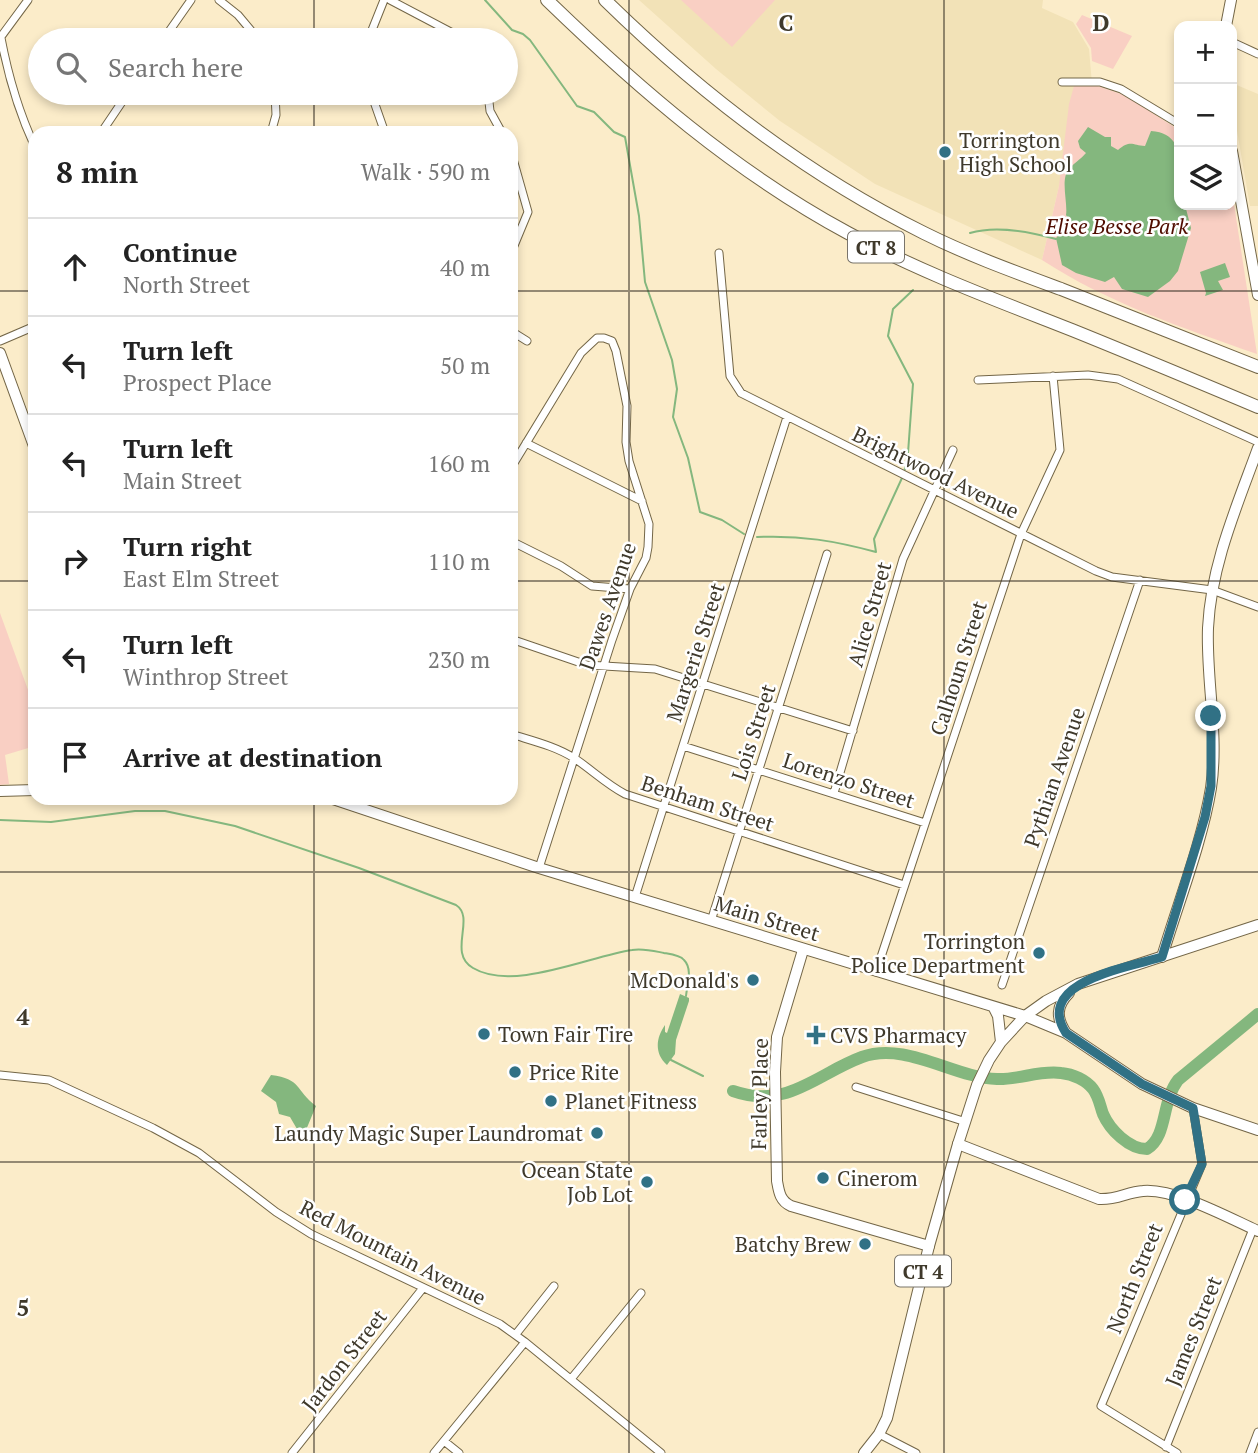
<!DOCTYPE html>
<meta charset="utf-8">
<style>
body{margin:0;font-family:"PT Serif",serif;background:#f6f6f6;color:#222}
.controls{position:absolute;right:21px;top:21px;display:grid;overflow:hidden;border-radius:14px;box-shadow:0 4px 10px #0003}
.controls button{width:63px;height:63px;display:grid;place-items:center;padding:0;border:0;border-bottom:2px solid #e0e0e0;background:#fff;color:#222;font:35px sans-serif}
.stop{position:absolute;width:21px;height:21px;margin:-16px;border:5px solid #317185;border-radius:50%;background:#fff}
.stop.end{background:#317185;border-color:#fff;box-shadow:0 2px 7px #0008}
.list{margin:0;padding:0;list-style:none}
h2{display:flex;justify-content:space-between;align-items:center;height:91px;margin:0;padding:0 28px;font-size:30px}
h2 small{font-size:23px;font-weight:400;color:#767676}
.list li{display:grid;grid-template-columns:46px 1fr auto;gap:21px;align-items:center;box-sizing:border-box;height:98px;padding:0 28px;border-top:2px solid #e0e0e0}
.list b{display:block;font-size:26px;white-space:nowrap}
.list p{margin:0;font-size:23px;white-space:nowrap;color:#767676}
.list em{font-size:23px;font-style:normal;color:#767676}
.icon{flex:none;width:38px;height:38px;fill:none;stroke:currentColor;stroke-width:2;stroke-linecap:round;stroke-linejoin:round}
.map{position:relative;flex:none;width:1258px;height:1453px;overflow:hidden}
.search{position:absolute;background:#fff;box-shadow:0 4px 10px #0003;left:28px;top:28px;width:490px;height:77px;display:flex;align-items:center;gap:18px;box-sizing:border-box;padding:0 24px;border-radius:38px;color:#767676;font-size:26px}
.panel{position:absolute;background:#fff;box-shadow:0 4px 10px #0003;left:28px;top:126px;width:490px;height:679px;border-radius:21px}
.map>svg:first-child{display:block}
</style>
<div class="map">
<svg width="1258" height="1453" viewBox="0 0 1258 1453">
<rect width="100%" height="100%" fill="#fbecc9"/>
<!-- built -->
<path fill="#f2e2b7" d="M639 0H1043L1042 8 1073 22 1089 49 1092 84 1059 186 1042 260 875 184 780 121 716 69Z
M1232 83 1258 94V206H1250L1232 102Z"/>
<!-- green -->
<path fill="#f9cfc3" d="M681 0H775L732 47Z
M1082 15 1132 36 1113 69 1092 61 1091 48 1076 24Z
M1092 84 1124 95 1179 130V205H1232V191L1257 354C1183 328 1108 303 1042 260L1059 186 1069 104 1074 86Z
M0 613 35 709V746L5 755 9 784 0 785Z"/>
<!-- water -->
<path fill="#84b77e" d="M1088 127 1105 137H1111V146L1118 150C1131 139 1133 146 1145 146L1151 131C1190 133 1179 177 1179 205H1185L1191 228 1178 271 1170 281 1148 297 1122 289 1114 277 1105 282 1076 273 1062 265 1056 238 1060 234 1069 231 1071 224 1066 215C1068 203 1060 179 1069 169 1074 163 1081 159 1086 153L1080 148 1078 141Z
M1225 263 1230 277 1218 281 1223 290 1205 296 1206 293 1200 272Z
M680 994 689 998V1001L676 1040 675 1054 667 1065C654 1053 656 1038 665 1025V1032L667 1033Z
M271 1075C302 1079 295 1090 316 1106L306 1130 297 1129 290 1117 279 1114 276 1102 261 1091Z"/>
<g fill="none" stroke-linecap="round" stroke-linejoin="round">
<!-- stream -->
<path stroke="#84b77e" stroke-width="2" d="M485 0 512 30 523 34 530 40 577 106 594 112 614 132 625 137 639 216 645 282 672 360 677 389 673 417 688 458 700 512 722 520 744 534
M970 233C996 225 1031 232 1056 239
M904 473 908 453 913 384 888 336 893 309 913 290
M757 537C801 535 835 541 876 552L874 539 902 478
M0 820 51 822 135 811H165L235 826 359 868 456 905C476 918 447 953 473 968 513 992 590 956 632 950 643 948 654 951 664 953 670 954 680 955 684 960 693 969 687 985 686 996
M671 1060 703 1076"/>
<!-- river -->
<path stroke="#84b77e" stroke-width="12" d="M733 1091C787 1110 816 1074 862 1057 906 1041 954 1078 997 1079 1019 1080 1039 1070 1061 1073 1073 1074 1086 1080 1093 1089 1099 1097 1100 1106 1103 1114 1110 1130 1129 1149 1147 1149 1168 1136 1161 1102 1178 1080L1258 1014"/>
<defs>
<path id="street" d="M219 0 238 15 259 40
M390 0 466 40
M0 38 28 0
M1 38C8 75 19 113 35 147
M163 40 191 0
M368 40 384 0
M1232 42 1258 54
M1062 82H1100L1121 89 1179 124
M371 93 385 133
M488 93 490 111 502 133
M101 133 128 93
M271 133 276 115 275 93
M511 152 528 212 511 253
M719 253 730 376 741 393 1096 571 1112 577 1212 590 1258 607
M511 331 527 341
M0 341 35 326
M978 380 1088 375 1118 379 1258 442
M526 443 642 501
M511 468 581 353 597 338H604L612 341 616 351 627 406 626 442 629 461 649 524 648 547 646 558 630 589 612 640 539 868
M511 541 561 566 592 586 630 589
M511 639 587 665 655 669 853 731
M511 734C533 741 555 746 574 758 592 770 606 784 625 794L904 885
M683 746 925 823
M834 793 903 559 953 450
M635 897 787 417
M711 921 827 554
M876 972 1021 534 1060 450 1053 376
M1002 985 1140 580
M0 1075 49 1080 153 1128 199 1153 276 1212 311 1234 500 1324 525 1342 661 1453
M856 1087 966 1122
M516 1334 554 1286
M571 1379 641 1293
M879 1434 916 1453
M444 1441 459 1453
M1166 1447 1253 1229
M292 1453 423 1288
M434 1453 525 1342
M1177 1453 1101 1406 1202 1164 1193 1108
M1250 1453 1258 1432"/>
<path id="secondary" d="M1226 26 1231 0
M1232 151 1258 295
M0 791 35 790
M803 950 777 1037 775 1072 777 1181C779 1192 780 1201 791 1206L929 1246
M1162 957C1178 903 1202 843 1211 788 1219 735 1206 680 1208 628 1211 565 1237 506 1258 448
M958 1144 1099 1199C1117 1200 1127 1192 1143 1191 1174 1188 1229 1218 1258 1231"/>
<path id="primary" d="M0 353 35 449
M330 798 539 868 1025 1016 1066 1033 1142 1084 1193 1108 1258 1130
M994 1008 998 1016 1001 1042
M1066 1033C1056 1018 1056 1006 1069 993
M864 1453 879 1434 887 1418 929 1246 958 1144 977 1085 989 1060 1001 1042 1025 1016 1046 1001 1078 984 1258 925"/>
<path id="highway" d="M547 0C639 89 735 172 848 233 920 272 996 300 1072 330 1134 355 1196 381 1258 407
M605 0C699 92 805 174 924 233 968 255 1015 272 1061 289 1127 315 1192 341 1258 367"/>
</defs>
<!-- street casing -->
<use href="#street" stroke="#736647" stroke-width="9"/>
<!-- secondary casing -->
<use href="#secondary" stroke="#736647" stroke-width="12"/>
<!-- primary casing -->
<use href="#primary" stroke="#736647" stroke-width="12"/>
<!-- highway casing -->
<use href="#highway" stroke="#736647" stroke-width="14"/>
<!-- street -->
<use href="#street" stroke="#fff" stroke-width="7"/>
<!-- secondary -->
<use href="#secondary" stroke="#fff" stroke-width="10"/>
<!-- primary -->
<use href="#primary" stroke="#fff" stroke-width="10"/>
<!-- highway -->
<use href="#highway" stroke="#fff" stroke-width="12"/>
</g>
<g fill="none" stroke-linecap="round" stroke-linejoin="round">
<!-- route -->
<path stroke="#317185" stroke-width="9" d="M1185 1200 1202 1164 1193 1108 1142 1084 1066 1033C1033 982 1129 967 1162 957L1205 817 1211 786V716"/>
</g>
<!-- grid -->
<path fill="none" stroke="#3f392b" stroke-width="2" stroke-opacity="0.55" d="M314 0V40M629 0V1453M944 0V1453M314 93V133M0 291H35M511 291H1258M0 581H35M511 581H1258M314 798V1453M0 872H1258M0 1162H1258"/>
<!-- markers -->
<g fill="#317185" stroke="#fff" stroke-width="2.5">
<circle cx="945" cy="152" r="7"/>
<circle cx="1039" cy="953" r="7"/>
<circle cx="753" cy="980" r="7"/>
<circle cx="484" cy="1034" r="7"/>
<path d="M812.5 1024.5h7v7h7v7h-7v7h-7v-7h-7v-7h7z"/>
<circle cx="515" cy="1072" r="7"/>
<circle cx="551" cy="1101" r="7"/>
<circle cx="597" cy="1133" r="7"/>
<circle cx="823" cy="1178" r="7"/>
<circle cx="647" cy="1182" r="7"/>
<circle cx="865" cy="1244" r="7"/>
</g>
<g text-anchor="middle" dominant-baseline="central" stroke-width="5" stroke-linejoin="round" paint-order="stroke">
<!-- shield labels -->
<g fill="#fff" stroke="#79746b" stroke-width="2">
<rect x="848" y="231.5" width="56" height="31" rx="5"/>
<rect x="895" y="1255.5" width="56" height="31" rx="5"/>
</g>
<g font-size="19" font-weight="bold" fill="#3f392b">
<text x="876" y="247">CT 8</text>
<text x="923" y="1271">CT 4</text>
</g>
<!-- poi labels -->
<g font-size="21" fill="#3f392b" stroke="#fff" text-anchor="start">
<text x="959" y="140">Torrington<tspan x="959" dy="24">High School</tspan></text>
<text x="1025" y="941" text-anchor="end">Torrington<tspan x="1025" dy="24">Police Department</tspan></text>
<text x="739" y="980" text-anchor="end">McDonald's</text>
<text x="498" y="1034">Town Fair Tire</text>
<text x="830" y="1035">CVS Pharmacy</text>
<text x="529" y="1072">Price Rite</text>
<text x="565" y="1101">Planet Fitness</text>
<text x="583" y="1133" text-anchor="end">Laundy Magic Super Laundromat</text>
<text x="633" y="1170" text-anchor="end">Ocean State<tspan x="633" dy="24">Job Lot</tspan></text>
<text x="837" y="1178">Cinerom</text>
<text x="851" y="1244" text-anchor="end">Batchy Brew</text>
</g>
<!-- park labels -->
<g font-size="21" font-style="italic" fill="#500d00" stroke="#fff">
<text x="1117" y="226">Elise Besse Park</text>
</g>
<!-- street labels -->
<g font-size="21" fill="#3f392b" stroke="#fff">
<text transform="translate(936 472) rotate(26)">Brightwood Avenue</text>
<text transform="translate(607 606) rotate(-71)">Dawes Avenue</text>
<text transform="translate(869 614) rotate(-74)">Alice Street</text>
<text transform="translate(695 652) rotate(-72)">Margerie Street</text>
<text transform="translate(958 668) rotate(-72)">Calhoun Street</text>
<text transform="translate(753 732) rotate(-72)">Lois Street</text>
<text transform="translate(1054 777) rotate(-71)">Pythian Avenue</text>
<text transform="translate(849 780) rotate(18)">Lorenzo Street</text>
<text transform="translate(708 803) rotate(18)">Benham Street</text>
<text transform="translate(767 918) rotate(17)">Main Street</text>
<text transform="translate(759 1094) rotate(-89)">Farley Place</text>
<text transform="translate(393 1252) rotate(27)">Red Mountain Avenue</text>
<text transform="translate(1134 1278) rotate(-68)">North Street</text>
<text transform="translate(1193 1331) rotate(-68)">James Street</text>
<text transform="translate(344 1360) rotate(-52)">Jardon Street</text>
</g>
</g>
<g font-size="23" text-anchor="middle" font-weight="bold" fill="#3f392b" stroke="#fff" stroke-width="5" stroke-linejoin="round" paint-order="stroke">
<text x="786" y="31">C</text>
<text x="1101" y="31">D</text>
<text x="23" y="1025">4</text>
<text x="23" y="1316">5</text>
</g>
</svg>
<div class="controls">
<button>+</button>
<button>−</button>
<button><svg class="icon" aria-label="layers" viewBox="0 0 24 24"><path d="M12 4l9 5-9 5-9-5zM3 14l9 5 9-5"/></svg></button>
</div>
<div class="stop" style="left:1185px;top:1200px"></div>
<div class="stop end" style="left:1211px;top:716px"></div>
<div class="search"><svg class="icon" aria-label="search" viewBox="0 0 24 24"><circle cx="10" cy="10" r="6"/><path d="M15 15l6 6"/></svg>Search here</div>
<section class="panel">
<h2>8 min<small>Walk · 590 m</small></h2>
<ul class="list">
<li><svg class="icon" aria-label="ahead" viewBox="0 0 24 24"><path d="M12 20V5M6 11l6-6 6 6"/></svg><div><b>Continue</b><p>North Street</p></div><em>40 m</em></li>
<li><svg class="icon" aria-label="left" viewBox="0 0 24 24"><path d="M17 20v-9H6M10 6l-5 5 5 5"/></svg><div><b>Turn left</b><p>Prospect Place</p></div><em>50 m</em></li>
<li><svg class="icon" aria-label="left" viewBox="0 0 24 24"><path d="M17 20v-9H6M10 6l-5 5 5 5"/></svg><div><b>Turn left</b><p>Main Street</p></div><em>160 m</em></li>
<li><svg class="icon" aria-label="right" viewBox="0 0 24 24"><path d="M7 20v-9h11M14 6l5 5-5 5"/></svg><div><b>Turn right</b><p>East Elm Street</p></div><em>110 m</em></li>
<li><svg class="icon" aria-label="left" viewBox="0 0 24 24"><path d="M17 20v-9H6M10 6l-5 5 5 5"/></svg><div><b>Turn left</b><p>Winthrop Street</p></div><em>230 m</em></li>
<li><svg class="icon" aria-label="arrive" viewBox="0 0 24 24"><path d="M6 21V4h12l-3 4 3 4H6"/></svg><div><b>Arrive at destination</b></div></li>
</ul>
</section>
</div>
